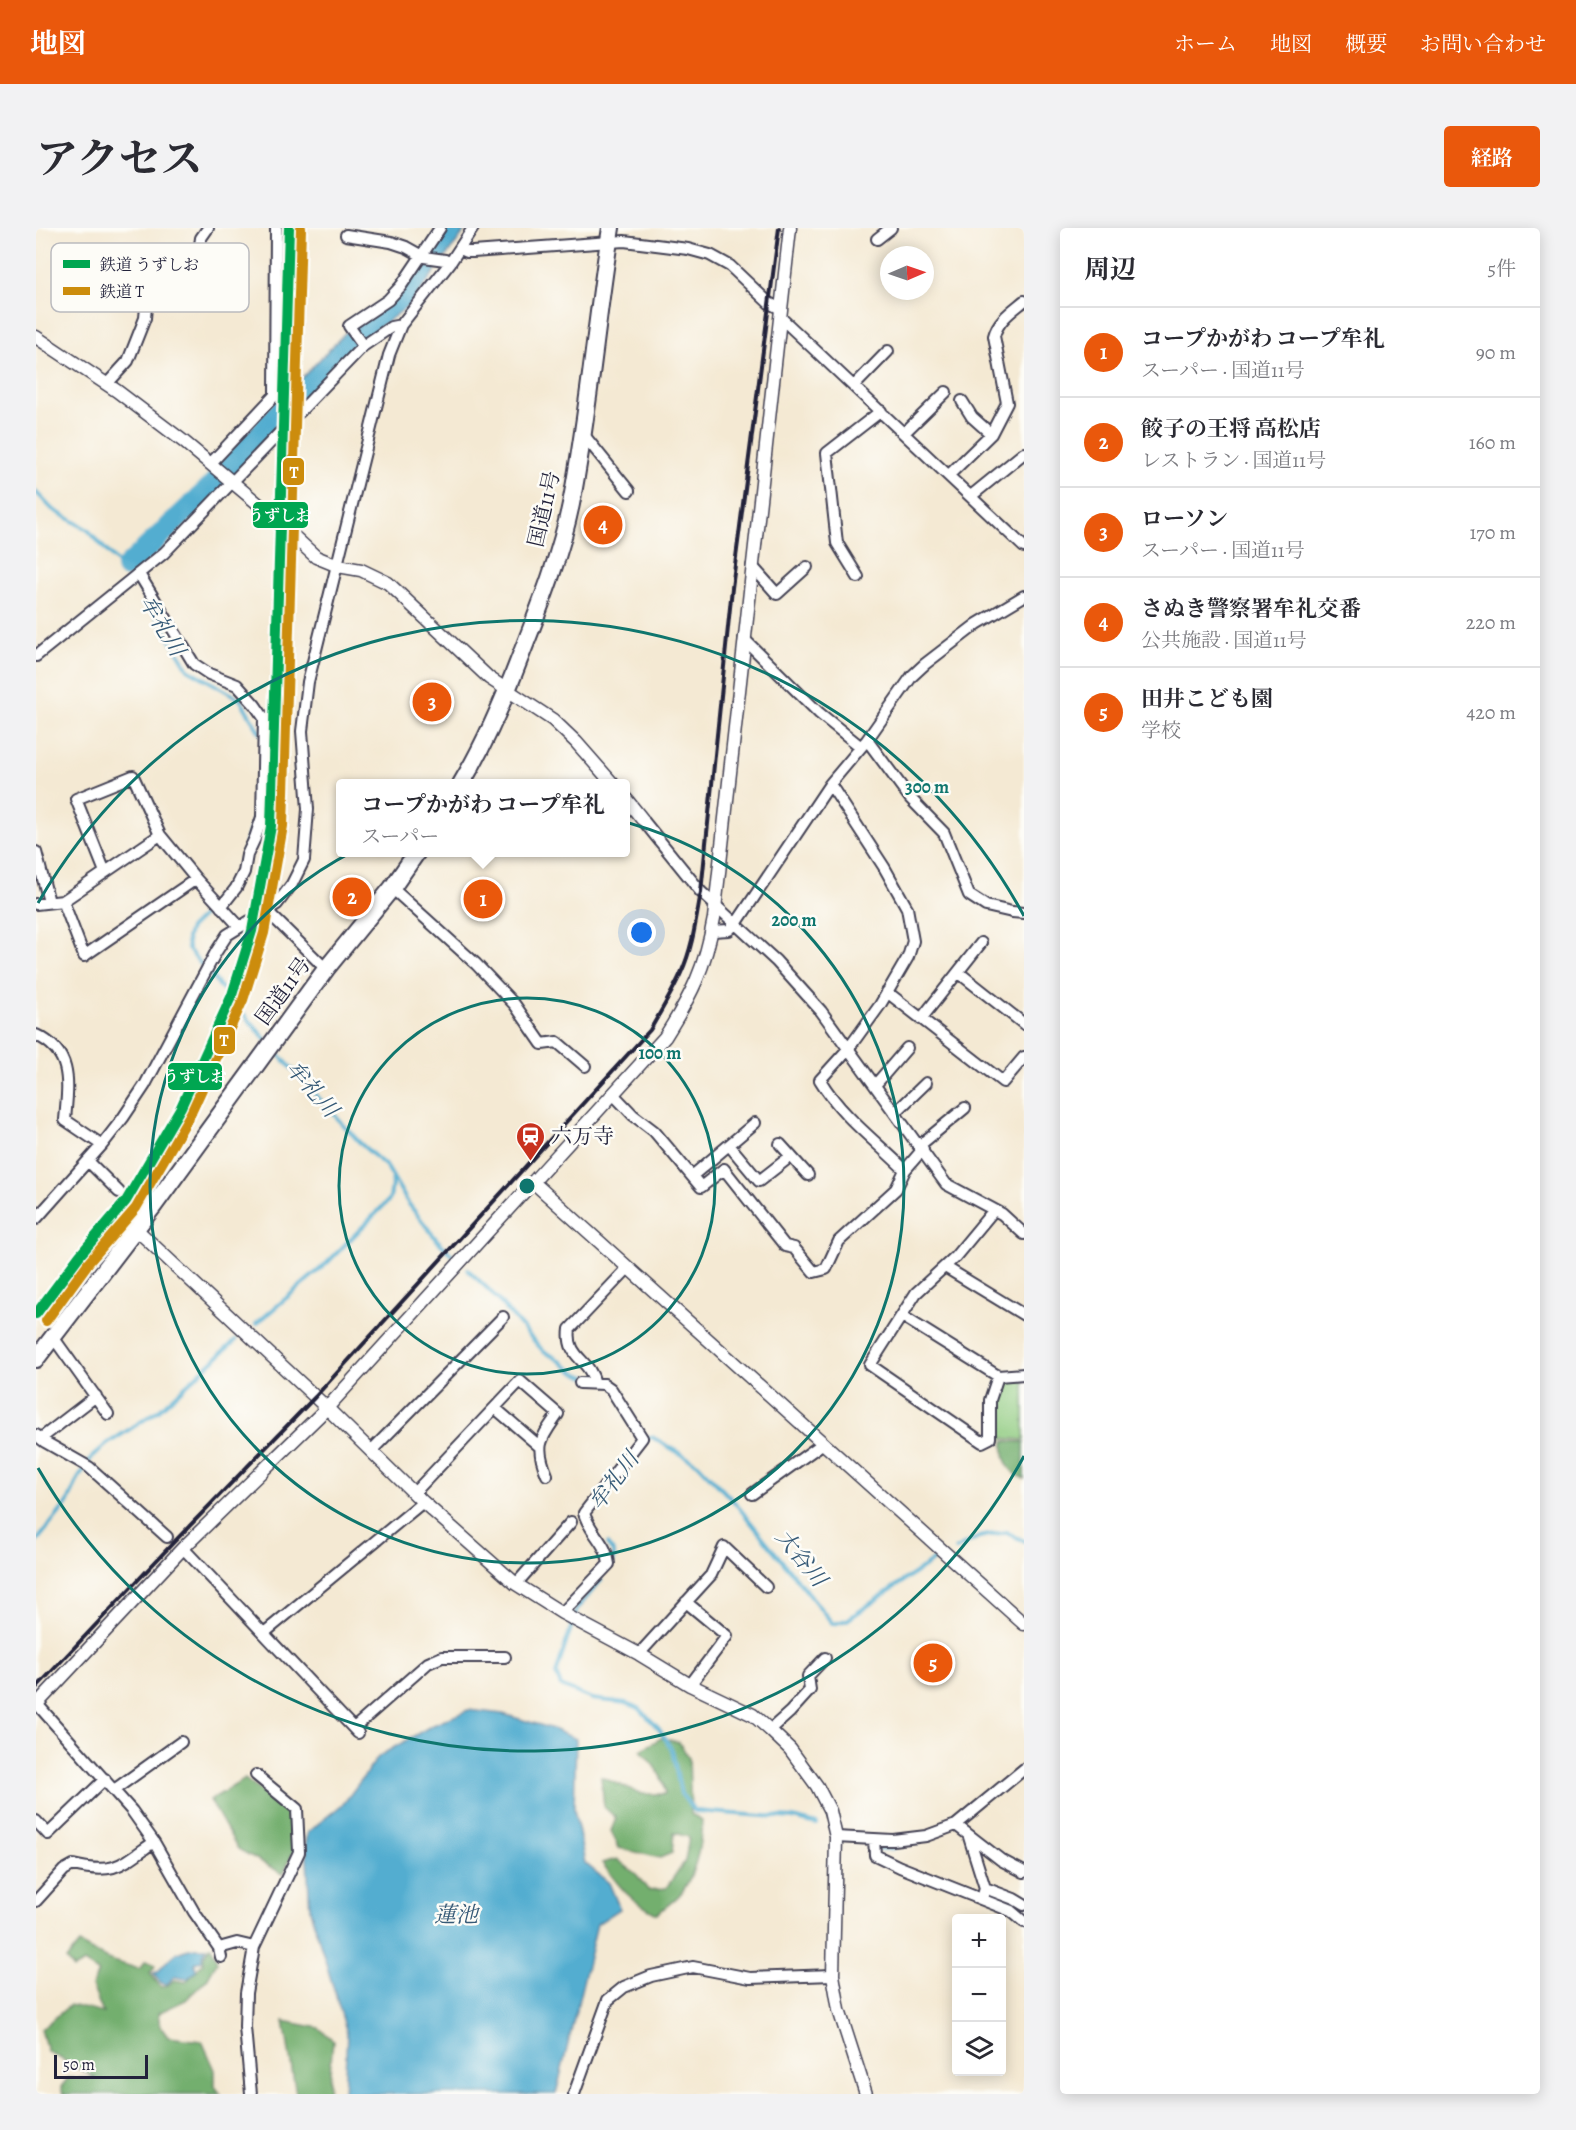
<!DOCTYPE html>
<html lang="ja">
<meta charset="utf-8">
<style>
body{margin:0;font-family:Alegreya,"Noto Serif JP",serif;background:#f2f2f3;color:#2b2b33}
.controls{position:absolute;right:18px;bottom:18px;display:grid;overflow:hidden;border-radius:6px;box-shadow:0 3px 15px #0003}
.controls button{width:54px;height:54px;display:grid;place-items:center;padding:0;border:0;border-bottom:2px solid #e1e1e2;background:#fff;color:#2b2b33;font:30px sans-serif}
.compass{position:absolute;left:844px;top:18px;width:54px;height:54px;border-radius:50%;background:#fff;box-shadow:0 3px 15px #0003;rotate:88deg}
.scale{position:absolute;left:18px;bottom:15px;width:94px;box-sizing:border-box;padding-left:6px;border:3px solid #22223b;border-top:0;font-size:16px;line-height:21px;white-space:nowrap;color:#22223b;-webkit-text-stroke:4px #fdfcf7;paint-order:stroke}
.you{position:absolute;left:606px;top:705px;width:21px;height:21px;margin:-15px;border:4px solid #fff;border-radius:50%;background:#1a73e8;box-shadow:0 0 0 9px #1a73e833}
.badge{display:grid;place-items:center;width:39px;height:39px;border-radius:50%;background:#ea580c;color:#fff;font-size:20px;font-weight:700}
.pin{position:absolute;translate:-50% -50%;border:3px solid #fff;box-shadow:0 2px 6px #0006}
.popup{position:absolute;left:300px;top:551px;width:294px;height:78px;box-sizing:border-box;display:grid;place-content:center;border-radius:6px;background:#fff;filter:drop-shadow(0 2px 4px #0005);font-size:20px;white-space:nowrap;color:#7c7c81}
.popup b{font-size:22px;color:#2b2b33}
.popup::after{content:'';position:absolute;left:50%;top:100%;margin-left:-12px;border:12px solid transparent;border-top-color:#fff}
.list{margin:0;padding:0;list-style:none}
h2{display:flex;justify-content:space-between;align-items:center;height:78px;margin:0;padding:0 24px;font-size:26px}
h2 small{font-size:20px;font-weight:400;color:#7c7c81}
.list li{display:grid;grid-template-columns:39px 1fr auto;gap:18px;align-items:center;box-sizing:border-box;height:90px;padding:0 24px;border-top:2px solid #e1e1e2}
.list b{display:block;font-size:22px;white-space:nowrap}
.list p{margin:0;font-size:20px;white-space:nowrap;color:#7c7c81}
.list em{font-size:20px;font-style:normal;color:#7c7c81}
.icon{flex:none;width:33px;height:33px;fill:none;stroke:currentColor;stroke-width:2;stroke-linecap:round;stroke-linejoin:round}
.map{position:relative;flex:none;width:988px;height:1866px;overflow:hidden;border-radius:6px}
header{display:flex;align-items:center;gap:36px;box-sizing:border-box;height:84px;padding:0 30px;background:#ea580c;color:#fff}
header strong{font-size:28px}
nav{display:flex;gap:33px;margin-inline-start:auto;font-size:21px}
.intro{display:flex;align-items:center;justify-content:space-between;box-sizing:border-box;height:144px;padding:0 36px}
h1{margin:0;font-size:42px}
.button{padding:15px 27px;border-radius:6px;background:#ea580c;color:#fff;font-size:21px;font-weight:700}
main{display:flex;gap:36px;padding:0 36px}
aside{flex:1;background:#fff;border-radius:6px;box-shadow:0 3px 15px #0003}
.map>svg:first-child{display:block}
</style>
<header>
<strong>地図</strong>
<nav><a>ホーム</a><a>地図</a><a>概要</a><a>お問い合わせ</a></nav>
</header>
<div class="intro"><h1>アクセス</h1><a class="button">経路</a></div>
<main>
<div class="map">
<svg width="988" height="1866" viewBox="0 0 988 1866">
<rect width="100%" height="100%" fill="#fdfcf7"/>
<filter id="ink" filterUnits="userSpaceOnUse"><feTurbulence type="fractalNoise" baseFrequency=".0167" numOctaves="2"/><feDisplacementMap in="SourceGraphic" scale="12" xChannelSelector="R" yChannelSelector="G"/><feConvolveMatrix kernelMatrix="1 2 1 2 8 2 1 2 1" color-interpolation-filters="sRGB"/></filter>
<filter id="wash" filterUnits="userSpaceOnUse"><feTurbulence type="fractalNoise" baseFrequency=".008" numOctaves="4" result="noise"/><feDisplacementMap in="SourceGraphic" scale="24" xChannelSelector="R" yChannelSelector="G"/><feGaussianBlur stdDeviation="1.35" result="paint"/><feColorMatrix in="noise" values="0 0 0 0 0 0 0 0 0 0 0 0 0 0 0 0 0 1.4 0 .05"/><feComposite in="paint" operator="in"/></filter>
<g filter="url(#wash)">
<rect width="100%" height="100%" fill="#f4e9d3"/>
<!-- green -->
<path fill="#8fcb80" stroke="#58765e" stroke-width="1.5" d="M970 1152H988V1212L964 1210 962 1178Z"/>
<!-- forest -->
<path fill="#73af6e" stroke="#4a6854" stroke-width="1.5" d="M968 1213 988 1214V1251C971 1243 966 1231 968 1213Z
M625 1510 643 1514 653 1530 655 1586 666 1592C665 1616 660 1644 646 1664 640 1672 629 1679 621 1686 593 1672 585 1661 566 1635L581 1631 601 1647 612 1662 630 1660 649 1633 653 1609 638 1605 636 1625 624 1630 583 1620 575 1603 580 1590 568 1579 565 1549 606 1566H629C628 1548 616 1535 605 1522Z
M209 1551 256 1588 259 1620 247 1646 202 1621 174 1572Z
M43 1716 71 1731 103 1741 110 1733 120 1737 114 1745 125 1759 132 1757 138 1752 150 1754 167 1735 168 1727 175 1718 181 1734 171 1751 150 1772 122 1785 124 1798 132 1809 166 1813 179 1842V1859L185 1866H27L25 1859 32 1850H60L11 1823 5 1801 34 1777 67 1785 56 1758 62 1744 48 1735 37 1741 30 1732Z
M248 1793 283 1800 297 1812 292 1866H260Z"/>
<!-- water -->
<path fill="#53add0" stroke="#3a6886" stroke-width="1.5" d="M407 0H431L374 77 338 103 316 124 242 199 236 181 309 105 336 87Z
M432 1482 467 1486 514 1500 540 1511 538 1581 549 1635 573 1655 584 1681 561 1696 520 1866H308L311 1805 274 1682 270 1615 272 1604 308 1575 343 1528 395 1498Z
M159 1720H171L166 1727V1732L159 1735 160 1743C148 1755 151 1750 138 1749L131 1756 125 1755 117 1745 122 1744C133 1729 139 1723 159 1720Z"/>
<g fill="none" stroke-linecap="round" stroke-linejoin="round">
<!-- stream -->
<path stroke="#53add0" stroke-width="4" d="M0 264 16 281 52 302 85 339H91L152 441 204 471 224 505
M208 622 221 580
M197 656 206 629
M193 662 154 700 151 710 152 721 231 813
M238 821 326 917 351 939 372 975 401 1012 416 1027
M431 1041 454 1063 508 1124C528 1131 535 1148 556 1150
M220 1096 290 1036 354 971 357 949
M610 1210 616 1209 662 1236 700 1276 797 1396 811 1392 902 1329
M0 1314 32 1274 42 1251 56 1229 71 1216 123 1182 200 1112
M571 1316 578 1325 577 1334
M920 1321 943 1309 970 1304 988 1313
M565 1352 541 1381 520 1446 525 1458 556 1471 590 1475 603 1480 623 1501 636 1522 645 1566 659 1583 757 1590 781 1596
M841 1621H858
M975 1665 988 1670"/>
<!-- river -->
<path stroke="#53add0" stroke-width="22" d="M91 339 174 260 259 167"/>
</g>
</g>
<g filter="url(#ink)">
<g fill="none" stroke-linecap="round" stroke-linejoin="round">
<defs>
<path id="minor" d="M310 7 355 14 370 19 388 29 409 32 414 35
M841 11 855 0
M424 21 431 24H437L588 13 652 21 674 27 694 38 733 75 745 81
M744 89 988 319
M327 118 313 98 352 72 365 58 404 0
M71 156 92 133 109 90 111 68 163 24 165 10 172 0
M818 158 852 123
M926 173 936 189 955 206
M868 205 910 164
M547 206 593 263
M175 235 239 167 240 0
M913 247 955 206 971 175 958 108C962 92 976 83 988 73
M935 268 988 225
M716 338 741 366 771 339
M103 346 158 436 173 446 201 457 219 477 228 490 226 589 219 610 211 627 208 644 200 660 185 679
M822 349 801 315 791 225 845 183
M708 411 783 485 825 519
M0 428 128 325 327 118 355 99 365 97
M831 512 874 570 908 605 933 667 950 678 976 684 988 685
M794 556 848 639 871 680 877 713 872 729 844 777 813 820 784 852C807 890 839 912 869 942
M606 591 665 664 740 733 785 783 910 956 966 986 988 1006
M0 624 13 674
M69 644 40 571 97 548 124 607 160 651 203 698
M356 660 440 736 479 777 506 816 521 814 549 838
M27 673 48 728 160 651
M0 676 27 673 124 607
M230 682 290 741
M676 703 693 702 702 693 794 556 831 512 876 448 889 436 941 396 988 368
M922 744 988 796
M851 764 967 854 988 829
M885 791 945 715
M0 807C38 824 32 857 29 892L66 917
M840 856 871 820
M577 866 597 887 618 903 665 959 688 941 749 1018 758 1020 778 1044 790 1041 803 1013 860 961 869 942 887 921
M860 884 890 855
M744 916 772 947
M693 917 723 953 755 928
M884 917 929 880
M52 933 83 964
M656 948 719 895
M958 982 919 1029 880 1065 834 1137 946 1214 954 1210V1172L962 1148
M0 991 66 917 87 890 109 857 180 724 191 707 241 676 256 656 268 632 272 581 266 503 272 454 353 127 365 97 414 35 437 0
M909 1039 988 1087
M866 1088 962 1148 988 1146
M17 1109 72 1186
M559 1156C554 1130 530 1131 534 1101L592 1040
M459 1180 503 1218
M0 1207 9 1214 53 1239 131 1309
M8 1208 60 1168
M335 1223 467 1089
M378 1265 484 1153 522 1186C505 1211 498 1216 511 1247
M716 1266 786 1216
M147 1320 322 1505
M480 1356 535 1294
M650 1374 691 1408 654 1457
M526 1385 573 1336C571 1315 553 1304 548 1285L606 1210 575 1161 568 1156 544 1155
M228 1405 387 1274
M603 1426 675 1347 688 1319 730 1359
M1 1476 96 1583 118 1614 158 1684 183 1720 185 1729
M318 1500 392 1435 406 1429H469
M734 1502 754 1484 774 1462 772 1448 789 1430
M78 1562 145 1514
M0 1593 12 1606 69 1551
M920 1597 965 1632 988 1644
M800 1609 857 1612 890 1608 920 1597 988 1541
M933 1609 949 1660 946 1671
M838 1611 839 1627 864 1639 975 1683 988 1694
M949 1660 978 1671 988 1677
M0 1673 28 1642 37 1637C79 1647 85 1637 118 1614
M183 1720 201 1715 218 1719
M215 1866 209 1799 210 1765 218 1719 263 1624 261 1581 220 1547
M538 1866 572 1772 588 1759 615 1748 657 1739 714 1750 797 1747"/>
<path id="tertiary" d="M0 109 81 163 147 213 226 279 280 329 302 338 325 342 352 355 453 450 517 492 540 514 577 556
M590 571 606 591
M497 954 988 1396
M100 1001 291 1180 387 1274 480 1356 526 1385 603 1426 654 1457 717 1487 734 1502 754 1521 781 1558 794 1583 800 1609 797 1747 803 1782 830 1866
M0 1477 147 1320 291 1180 629 809C656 766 669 741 678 690L754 0"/>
<path id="trunk" d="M425 556C449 516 467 474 483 432 503 381 524 329 535 276 553 184 560 92 575 0
M0 1131 116 980 290 741 356 660 381 624"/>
</defs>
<!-- minor casing -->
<use href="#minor" stroke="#424052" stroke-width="14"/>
<!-- tertiary casing -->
<use href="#tertiary" stroke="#424052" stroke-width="15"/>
<!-- trunk casing -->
<use href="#trunk" stroke="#424052" stroke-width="20"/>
<!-- minor -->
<use href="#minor" stroke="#fff" stroke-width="10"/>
<!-- tertiary -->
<use href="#tertiary" stroke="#fff" stroke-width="12"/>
<!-- trunk -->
<use href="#trunk" stroke="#fff" stroke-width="16"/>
<!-- rail -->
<path stroke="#22223b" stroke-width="4" d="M0 1460 137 1315 279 1169 614 802C625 783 636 765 645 745 657 719 660 691 665 664L696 360 743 0"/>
<defs>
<path id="rail-1" d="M0 1086 44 1027 90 973 145 879 196 767 216 703 235 598 253 0"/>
<path id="rail-2" d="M10 1093 53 1034 100 980 155 885 207 772 228 705 247 598 265 0"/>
</defs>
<!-- rail-1 casing -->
<use href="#rail-1" stroke="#fdfcf7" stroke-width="15"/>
<!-- rail-2 casing -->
<use href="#rail-2" stroke="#fdfcf7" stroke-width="15"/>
<!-- rail-1 -->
<use href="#rail-1" stroke="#00a651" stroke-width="10"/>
<!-- rail-2 -->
<use href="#rail-2" stroke="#cc8c0c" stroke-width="10"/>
</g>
</g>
<!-- distance rings -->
<g fill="none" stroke="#0f766e" stroke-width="3">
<circle cx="491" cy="958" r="188"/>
<circle cx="491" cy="958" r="377"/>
<path d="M988 1228A565 565 0 0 1 2 1240M2 675A565 565 0 0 1 988 688"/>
</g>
<!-- icons -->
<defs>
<symbol id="station-pin" viewBox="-11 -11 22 30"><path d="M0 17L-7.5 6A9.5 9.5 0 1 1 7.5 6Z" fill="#c8321e" stroke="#fdfcf7"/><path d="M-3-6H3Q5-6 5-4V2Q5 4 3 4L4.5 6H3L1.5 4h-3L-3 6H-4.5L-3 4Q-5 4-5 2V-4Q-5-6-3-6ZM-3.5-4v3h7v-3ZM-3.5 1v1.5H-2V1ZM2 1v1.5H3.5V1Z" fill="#fff"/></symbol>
</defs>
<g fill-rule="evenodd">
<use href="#station-pin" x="478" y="892" width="33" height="45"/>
</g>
<g text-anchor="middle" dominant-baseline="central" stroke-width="5" stroke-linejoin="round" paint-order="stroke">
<!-- street labels -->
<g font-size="21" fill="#22223b" stroke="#fdfcf7">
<text transform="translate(508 281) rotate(-77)">国道11号</text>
<text transform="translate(247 763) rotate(-54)">国道11号</text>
</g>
<!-- poi labels -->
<g font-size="21" fill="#22223b" stroke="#fdfcf7" text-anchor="start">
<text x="515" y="908">六万寺</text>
</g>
<!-- water labels -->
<g font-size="22" font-style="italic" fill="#365a77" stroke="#fdfcf7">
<text transform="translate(126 398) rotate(59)">牟礼川</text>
<text transform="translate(276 861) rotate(49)">牟礼川</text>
<text transform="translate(578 1253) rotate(-53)">牟礼川</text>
<text transform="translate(765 1330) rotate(51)">大谷川</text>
<text x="420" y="1687">蓮池</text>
</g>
</g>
<!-- legend -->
<rect x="15" y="15" width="198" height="69" rx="9" fill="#fdfcf7" stroke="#bbbbbf" stroke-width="1.5"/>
<rect x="27" y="32" width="27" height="8" fill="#00a651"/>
<rect x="27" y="59" width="27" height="8" fill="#cc8c0c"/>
<g font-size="16" fill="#22223b">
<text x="64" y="42">鉄道 うずしお</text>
<text x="64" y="69">鉄道 T</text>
</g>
<circle cx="491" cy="958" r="9" fill="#0f766e" stroke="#fdfcf7" stroke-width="3"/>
<g font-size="18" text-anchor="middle" font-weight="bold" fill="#0f766e" stroke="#fdfcf7" stroke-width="5" stroke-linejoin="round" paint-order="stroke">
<text x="891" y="565">300 m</text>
<text x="758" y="698">200 m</text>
<text x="624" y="831">100 m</text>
</g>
<g stroke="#fdfcf7" stroke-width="2">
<rect x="246" y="229" width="23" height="29" rx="6" fill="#cc8c0c"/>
<rect x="216" y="273" width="57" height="28" rx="6" fill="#00a651"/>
<rect x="177" y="798" width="23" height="29" rx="6" fill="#cc8c0c"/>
<rect x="131" y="834" width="56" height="29" rx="6" fill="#00a651"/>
</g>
<g font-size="16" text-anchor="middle" font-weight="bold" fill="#fff">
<text x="258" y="250">T</text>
<text x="244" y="293">うずしお</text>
<text x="188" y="818">T</text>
<text x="159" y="854">うずしお</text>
</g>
</svg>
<div class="controls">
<button>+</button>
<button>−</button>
<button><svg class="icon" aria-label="layers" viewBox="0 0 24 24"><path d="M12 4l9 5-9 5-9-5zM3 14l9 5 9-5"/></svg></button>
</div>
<svg class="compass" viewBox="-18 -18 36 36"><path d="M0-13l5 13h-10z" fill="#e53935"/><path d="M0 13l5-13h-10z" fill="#7c7c81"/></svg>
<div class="scale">50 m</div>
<div class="you"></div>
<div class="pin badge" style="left:447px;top:671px">1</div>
<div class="popup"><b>コープかがわ コープ牟礼</b>スーパー</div>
<div class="pin badge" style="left:316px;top:669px">2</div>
<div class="pin badge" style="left:396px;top:474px">3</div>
<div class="pin badge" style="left:567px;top:297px">4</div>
<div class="pin badge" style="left:897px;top:1435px">5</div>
</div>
<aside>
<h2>周辺<small>5件</small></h2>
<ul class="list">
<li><span class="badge">1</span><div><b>コープかがわ コープ牟礼</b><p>スーパー · 国道11号</p></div><em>90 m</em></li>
<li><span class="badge">2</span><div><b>餃子の王将 高松店</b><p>レストラン · 国道11号</p></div><em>160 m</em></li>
<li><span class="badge">3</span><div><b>ローソン</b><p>スーパー · 国道11号</p></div><em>170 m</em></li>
<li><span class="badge">4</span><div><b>さぬき警察署牟礼交番</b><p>公共施設 · 国道11号</p></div><em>220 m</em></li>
<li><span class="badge">5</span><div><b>田井こども園</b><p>学校</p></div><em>420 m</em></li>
</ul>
</aside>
</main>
